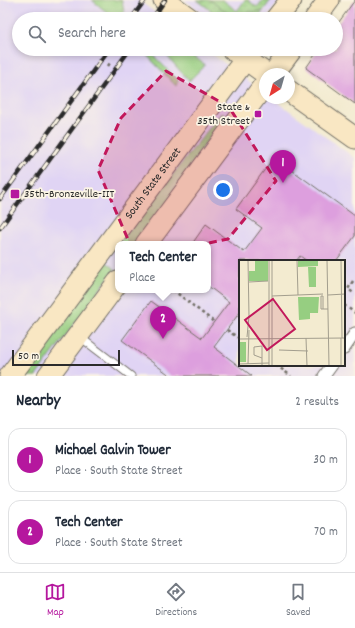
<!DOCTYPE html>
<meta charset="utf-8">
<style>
body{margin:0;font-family:Dekko,sans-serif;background:#f2f2f3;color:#1f2937}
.compass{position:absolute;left:259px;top:68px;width:36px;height:36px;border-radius:50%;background:#fff;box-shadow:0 2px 6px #0003;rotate:217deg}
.scale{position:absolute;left:12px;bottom:10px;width:108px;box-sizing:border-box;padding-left:4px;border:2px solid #2b2b2b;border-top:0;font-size:11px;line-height:14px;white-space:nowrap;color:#2b2b2b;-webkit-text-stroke:3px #fcf5e5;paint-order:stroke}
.you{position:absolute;left:223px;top:190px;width:14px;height:14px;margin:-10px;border:3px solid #fff;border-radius:50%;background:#1a73e8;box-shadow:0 0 0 6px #1a73e833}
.badge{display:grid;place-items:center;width:26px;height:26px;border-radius:50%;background:#b5179e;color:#fff;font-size:13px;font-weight:700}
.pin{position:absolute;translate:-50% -33px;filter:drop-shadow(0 1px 2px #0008)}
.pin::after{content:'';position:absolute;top:21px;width:14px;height:12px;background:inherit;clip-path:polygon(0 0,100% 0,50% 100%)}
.popup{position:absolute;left:115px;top:241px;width:96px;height:52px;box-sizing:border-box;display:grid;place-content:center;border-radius:8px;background:#fff;filter:drop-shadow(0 1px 3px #0005);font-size:13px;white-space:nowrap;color:#747a83}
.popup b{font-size:15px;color:#1f2937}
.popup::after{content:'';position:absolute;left:50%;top:100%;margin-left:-8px;border:8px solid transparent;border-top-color:#fff}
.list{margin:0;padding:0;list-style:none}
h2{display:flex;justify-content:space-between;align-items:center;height:52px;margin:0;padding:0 16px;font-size:17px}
h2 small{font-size:13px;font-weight:400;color:#747a83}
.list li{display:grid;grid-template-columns:26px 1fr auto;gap:12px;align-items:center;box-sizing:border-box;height:64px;margin:0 8px 8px;padding:0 8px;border:1px solid #e0e1e3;border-radius:12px}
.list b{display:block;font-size:15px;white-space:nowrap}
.list p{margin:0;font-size:13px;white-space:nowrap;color:#747a83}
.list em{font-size:13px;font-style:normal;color:#747a83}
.icon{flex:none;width:22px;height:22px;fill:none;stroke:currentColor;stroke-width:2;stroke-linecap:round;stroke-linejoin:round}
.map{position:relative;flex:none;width:355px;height:376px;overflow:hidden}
.search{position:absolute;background:#fff;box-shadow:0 2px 6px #0003;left:12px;right:12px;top:12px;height:44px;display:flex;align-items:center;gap:10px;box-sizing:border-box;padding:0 14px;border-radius:22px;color:#747a83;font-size:15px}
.sheet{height:196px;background:#fff}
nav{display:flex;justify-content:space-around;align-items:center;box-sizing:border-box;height:56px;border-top:1px solid #e0e1e3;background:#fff;font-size:11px;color:#747a83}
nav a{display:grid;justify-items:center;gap:2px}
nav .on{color:#b5179e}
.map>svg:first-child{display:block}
</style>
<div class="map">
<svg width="355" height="376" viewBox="0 0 355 376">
<defs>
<pattern id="park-dots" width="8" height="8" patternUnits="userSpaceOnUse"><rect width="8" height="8" fill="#96ce81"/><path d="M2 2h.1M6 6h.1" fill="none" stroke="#81b170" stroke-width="1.8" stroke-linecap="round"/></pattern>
</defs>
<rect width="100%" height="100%" fill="#fcf5e5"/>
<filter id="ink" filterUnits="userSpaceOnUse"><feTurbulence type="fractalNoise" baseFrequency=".025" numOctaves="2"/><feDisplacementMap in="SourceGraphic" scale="8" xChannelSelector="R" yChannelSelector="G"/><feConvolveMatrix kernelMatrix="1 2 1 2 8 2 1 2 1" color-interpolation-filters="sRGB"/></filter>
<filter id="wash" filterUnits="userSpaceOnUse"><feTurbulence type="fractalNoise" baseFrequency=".012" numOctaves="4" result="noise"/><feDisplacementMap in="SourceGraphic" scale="16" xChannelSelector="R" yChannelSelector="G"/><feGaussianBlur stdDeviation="0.9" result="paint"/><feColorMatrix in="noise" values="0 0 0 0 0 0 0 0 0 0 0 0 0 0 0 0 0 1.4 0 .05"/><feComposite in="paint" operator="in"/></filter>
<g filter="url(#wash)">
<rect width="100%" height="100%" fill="#f3ebd0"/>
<!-- built -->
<path fill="#e0d4f4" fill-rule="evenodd" d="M0 0H138L164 19H19V49H205L265 93V98H272L355 158V376H0ZM118 244H208V290H118ZM240 261H344V365H240Z
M184 0H280L266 19H211Z"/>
<!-- grass -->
<path fill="#96ce81" stroke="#607c56" d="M92 0H122L125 19H115Z
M210 0H223L237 11 238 13 263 11 261 14 233 19H226L229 14Z
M141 49 148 50 178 80 176 86Z
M161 49 186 50 205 65 189 81Z
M222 112 226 115 204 146 170 199 136 244H118Z
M105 261 115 269 36 376H19Z"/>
<!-- park -->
<path fill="url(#park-dots)" stroke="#607c56" d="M197 0H210L229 14 226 19H222Z
M245 0H248L257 7 263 0H271L263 11 238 13 237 11Z"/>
<g id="blocks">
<!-- building -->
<path fill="#dd9fde" d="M355 0V104L306 68 319 49H336V26Z
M274 157 355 216V236L336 261H307L300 256 296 261H240V312L214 347 252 376H171L122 340 151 301 202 338 229 302 208 286V244H192L206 224 244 252 262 228 236 209Z"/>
</g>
</g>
<g filter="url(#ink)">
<use href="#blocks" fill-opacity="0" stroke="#716e65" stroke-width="1"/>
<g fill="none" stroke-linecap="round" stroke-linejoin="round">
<defs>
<path id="service" d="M80 337 131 376"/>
<path id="pedestrian" d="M344 349 355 333
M324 376 332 365"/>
<g id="secondary">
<path d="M164 0 190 19"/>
<path d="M276 19 291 0"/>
<path d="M315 19 329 0"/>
<path d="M232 49 266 74"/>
<path d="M273 74 292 49"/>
<path d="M289 91 355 138"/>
<path d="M146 244 265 84"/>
<path id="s1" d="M10 376 253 49"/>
<path d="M48 376 118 282"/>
</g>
</defs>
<!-- service casing -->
<use href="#service" stroke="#716e65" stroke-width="9"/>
<!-- pedestrian casing -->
<use href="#pedestrian" stroke="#716e65" stroke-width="13"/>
<!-- secondary casing -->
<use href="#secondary" stroke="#716e65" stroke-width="23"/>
<!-- path -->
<path stroke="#716e65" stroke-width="2.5" stroke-dasharray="3 3" stroke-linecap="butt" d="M108 66 110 63
M353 281 348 289 355 294
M173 290 214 322
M344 305 355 313
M227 330 240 339
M276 365 291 376"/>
<!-- service -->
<use href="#service" stroke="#fff" stroke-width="7"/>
<!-- pedestrian -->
<use href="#pedestrian" stroke="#fff" stroke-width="11"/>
<!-- secondary -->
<use href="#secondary" stroke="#f9e7c3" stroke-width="21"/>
<defs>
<path id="rail" d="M131 19 145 0
M152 19 165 0
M0 199 109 49
M0 228 130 49"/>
</defs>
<!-- rail casing -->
<use href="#rail" stroke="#2b2b2b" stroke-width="4.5"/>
<!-- rail -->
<use href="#rail" stroke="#fcf5e5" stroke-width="3" stroke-dasharray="9" stroke-linecap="butt"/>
</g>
</g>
<!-- marked area -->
<path fill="#c2185b" fill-opacity="0.2" stroke="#c2185b" stroke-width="3" stroke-dasharray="8 5" stroke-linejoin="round" d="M166 71 229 107 276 181 228 239 136 258 98 170 121 118Z"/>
<!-- markers -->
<g fill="#b5179e" stroke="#fcf5e5" stroke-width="1.5">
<rect x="254" y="110" width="8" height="8" rx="2"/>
<rect x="10" y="189" width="10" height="10" rx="2"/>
</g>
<g text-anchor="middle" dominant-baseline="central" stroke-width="3.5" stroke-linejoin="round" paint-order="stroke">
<!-- poi labels -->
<g font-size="12" fill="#2b2b2b" stroke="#fcf5e5" text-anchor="end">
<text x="250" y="107">State &amp;<tspan x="250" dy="14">35th Street</tspan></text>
<text x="24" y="194" text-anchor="start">35th-Bronzeville-IIT</text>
</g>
<!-- street labels -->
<g font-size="12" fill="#2b2b2b" stroke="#fcf5e5">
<text stroke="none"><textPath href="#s1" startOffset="240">South State Street</textPath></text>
</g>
</g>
<!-- overview -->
<g transform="translate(239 260)">
<rect width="106" height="106" fill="#f3ebd0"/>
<path d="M16 0H29V21H10V11H16ZM69 7H77V27H70ZM59 37H80L79 53H71V59L60 60ZM0 82H7V102H0Z" fill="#96ce81"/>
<path d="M59 0H79V6L59 7Z" fill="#96ce81"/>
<path fill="none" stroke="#a39e8e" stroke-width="1" d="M30 0V106M33 0V106M58 0 59 35M88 0 90 106M102 0 103 78M10 22 29 21M89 35 106 34M33 36 84 34M84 49H82V36H84V49H89M8 77 10 56 9 0M67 78 68 106M102 78V106M0 79 106 78M40 90 69 91M23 98 15 95V87L23 86V106M0 104 30 103M9 104 10 70"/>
<path fill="#c2185b" fill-opacity="0.15" stroke="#c2185b" stroke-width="2" d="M34 39 56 69 28 90 6 60Z"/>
<rect width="106" height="106" fill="none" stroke="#2b2b2b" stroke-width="2"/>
</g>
</svg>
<svg class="compass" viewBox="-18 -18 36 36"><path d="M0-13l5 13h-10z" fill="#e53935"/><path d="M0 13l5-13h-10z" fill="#747a83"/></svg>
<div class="scale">50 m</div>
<div class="you"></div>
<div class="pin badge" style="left:283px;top:183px">1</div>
<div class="pin badge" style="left:163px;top:339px">2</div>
<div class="popup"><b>Tech Center</b>Place</div>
<div class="search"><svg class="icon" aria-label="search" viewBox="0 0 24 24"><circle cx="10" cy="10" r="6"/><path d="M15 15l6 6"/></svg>Search here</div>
</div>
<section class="sheet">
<h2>Nearby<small>2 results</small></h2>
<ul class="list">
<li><span class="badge">1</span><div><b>Michael Galvin Tower</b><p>Place · South State Street</p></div><em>30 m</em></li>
<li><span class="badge">2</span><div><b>Tech Center</b><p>Place · South State Street</p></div><em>70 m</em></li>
</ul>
</section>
<nav>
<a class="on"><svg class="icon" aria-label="map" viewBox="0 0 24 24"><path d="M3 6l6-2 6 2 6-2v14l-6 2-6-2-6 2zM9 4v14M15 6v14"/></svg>Map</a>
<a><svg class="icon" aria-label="directions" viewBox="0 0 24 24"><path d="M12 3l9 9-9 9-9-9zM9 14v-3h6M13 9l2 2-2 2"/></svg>Directions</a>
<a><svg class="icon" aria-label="saved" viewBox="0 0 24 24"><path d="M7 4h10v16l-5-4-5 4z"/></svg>Saved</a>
</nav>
